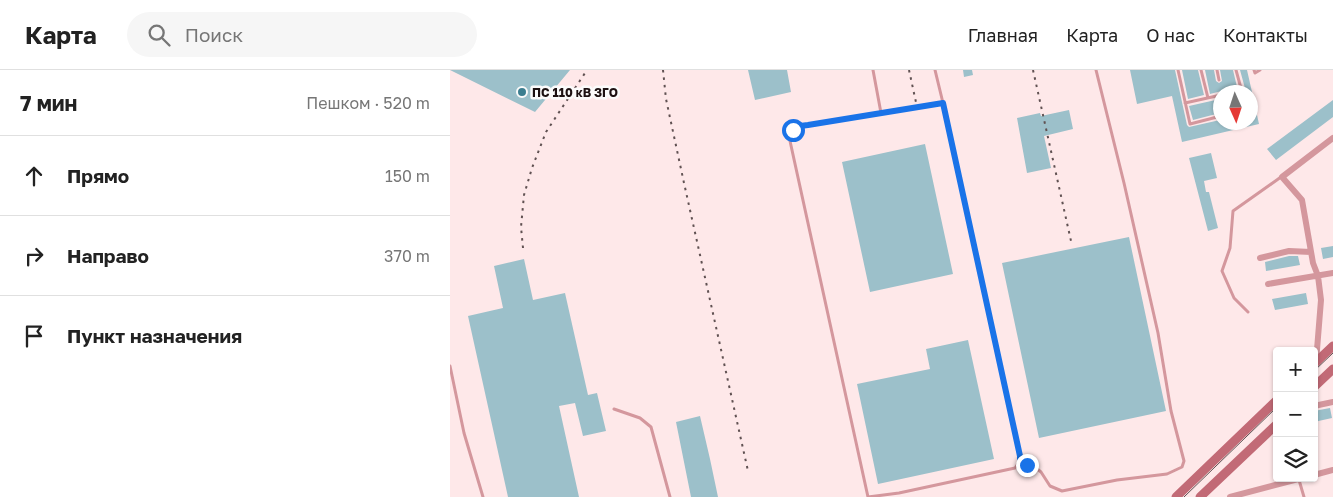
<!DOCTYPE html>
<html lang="ru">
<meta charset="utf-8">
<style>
body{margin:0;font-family:"Golos Text",sans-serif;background:#f6f6f6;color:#222}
.controls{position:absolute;right:15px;bottom:15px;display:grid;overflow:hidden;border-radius:5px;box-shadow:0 1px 4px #0004}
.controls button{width:45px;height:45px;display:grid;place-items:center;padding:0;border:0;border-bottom:1px solid #e0e0e0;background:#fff;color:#222;font:25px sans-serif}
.compass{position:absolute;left:763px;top:15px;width:45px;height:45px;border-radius:50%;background:#fff;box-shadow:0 1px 4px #0004;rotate:177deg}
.stop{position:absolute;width:15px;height:15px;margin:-11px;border:4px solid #1a73e8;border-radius:50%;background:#fff}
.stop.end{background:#1a73e8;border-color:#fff;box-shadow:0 1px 5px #0008}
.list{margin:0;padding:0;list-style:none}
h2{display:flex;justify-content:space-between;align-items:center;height:65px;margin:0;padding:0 20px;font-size:21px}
h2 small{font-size:16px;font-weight:400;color:#767676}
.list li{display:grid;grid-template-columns:32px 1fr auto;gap:15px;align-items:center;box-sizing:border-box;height:80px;padding:0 20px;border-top:1px solid #e0e0e0}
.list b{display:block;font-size:19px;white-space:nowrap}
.list em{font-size:16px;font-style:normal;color:#767676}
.icon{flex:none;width:28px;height:28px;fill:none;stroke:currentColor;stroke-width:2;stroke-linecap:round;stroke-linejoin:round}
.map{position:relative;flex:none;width:883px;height:427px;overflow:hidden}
header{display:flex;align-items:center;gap:30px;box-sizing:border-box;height:70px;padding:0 25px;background:#fff;border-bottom:1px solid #e0e0e0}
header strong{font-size:24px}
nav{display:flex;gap:28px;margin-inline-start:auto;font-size:18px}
.search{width:350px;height:45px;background:#f6f6f6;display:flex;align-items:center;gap:12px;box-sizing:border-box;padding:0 18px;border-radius:28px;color:#767676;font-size:19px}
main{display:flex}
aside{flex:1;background:#fff}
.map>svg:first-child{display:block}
</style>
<header>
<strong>Карта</strong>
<div class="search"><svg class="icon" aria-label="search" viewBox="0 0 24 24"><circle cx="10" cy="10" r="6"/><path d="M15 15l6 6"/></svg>Поиск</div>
<nav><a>Главная</a><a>Карта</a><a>О нас</a><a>Контакты</a></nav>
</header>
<main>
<aside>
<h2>7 мин<small>Пешком · 520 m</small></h2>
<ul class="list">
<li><svg class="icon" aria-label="ahead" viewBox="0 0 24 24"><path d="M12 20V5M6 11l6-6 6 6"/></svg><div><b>Прямо</b></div><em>150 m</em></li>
<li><svg class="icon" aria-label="right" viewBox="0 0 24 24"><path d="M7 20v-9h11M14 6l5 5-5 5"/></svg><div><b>Направо</b></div><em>370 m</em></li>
<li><svg class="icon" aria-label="arrive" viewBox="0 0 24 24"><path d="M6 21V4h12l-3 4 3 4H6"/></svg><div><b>Пункт назначения</b></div></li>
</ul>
</aside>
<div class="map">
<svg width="883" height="427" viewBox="0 0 883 427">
<rect width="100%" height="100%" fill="#fee8e9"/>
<!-- building -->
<path fill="#9cc0ca" d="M0 0H120L85 42Z
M298 0H337L341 22 305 30Z
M513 0H522L523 5 514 7Z
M680 0H725L737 55 739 57 770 50V52H800V27H803L809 54 732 72 722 26 687 34Z
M732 0H748L754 25 738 29Z
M755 0H764L766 11 769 13 772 11 770 0H783L787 17 760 24Z
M790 0H797L802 22H796Z
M770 29V43L743 50 739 36Z
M883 30V47L826 90 817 79Z
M619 40 623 59 594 66 601 98 577 103 567 48 590 43 591 46Z
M475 74 503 204 420 222 392 92Z
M761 83 767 108 754 111 756 122H759L768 158 758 161 739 88Z
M679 167 716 341 589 368 552 193Z
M883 176V187L873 189 871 178Z
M839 186H848L850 195 816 201 815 192Z
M74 189 83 230 115 223 138 325 147 323 156 361 133 366 125 333 109 336 129 427H58L18 246 53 238 44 196Z
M856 223 858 234 825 240 822 229Z
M518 270 544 389 428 414 407 314 480 299 476 279Z
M880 338 882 348 864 352V341Z
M250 346 260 389 268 427H241L226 352Z"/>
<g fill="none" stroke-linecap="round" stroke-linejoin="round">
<!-- lane -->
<path stroke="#d4979d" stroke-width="3" d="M423 0 431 43
M485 0 493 33 570 386V391L565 398 449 423 418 427 340 71V64L350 56 493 33
M728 0 740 54 771 46
M751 0 758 28
M767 0 769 10
M786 0 792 22
M804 0 805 3 810 0
M781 22 791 20
M735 33 771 25
M798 242 784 228 772 201 780 178 783 141 831 107
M0 296 14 363 33 427
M164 339 190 348 201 357 220 427
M570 391 586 398 591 402 600 416 612 421 667 410 717 404 732 397 734 391 721 341 708 263 674 113 646 0
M849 410 854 427"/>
<!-- street -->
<path stroke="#d4979d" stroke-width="6" d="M810 188 839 181 861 182
M818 214 883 203
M866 292 871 230 868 206 863 193 852 130 832 107 883 68
M864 336 883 332
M864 405 883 400
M780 427 852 408"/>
<!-- secondary -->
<path stroke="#c26a76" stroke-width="9" d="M864 294 883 276
M864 317 883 299
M726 427 827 330
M750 427 827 354"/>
<!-- tram -->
<path stroke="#605152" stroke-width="1" d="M864 301 883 283
M734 427 827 337"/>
<!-- rail -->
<path stroke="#605152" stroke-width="2" stroke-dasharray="2.5 5" stroke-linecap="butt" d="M213 0 216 29 234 113 298 401
M459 0 467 37
M583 0 621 171
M73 178 71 157 74 125 82 98 96 62 137 0"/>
</g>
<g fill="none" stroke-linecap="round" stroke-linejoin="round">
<!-- route -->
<path stroke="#1a73e8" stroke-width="6" d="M343 60 350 56 358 55 493 33 570 386V391L577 395"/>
</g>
<!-- markers -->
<circle fill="#3c7e90" stroke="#fbfbfb" stroke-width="2" cx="72" cy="22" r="5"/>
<g text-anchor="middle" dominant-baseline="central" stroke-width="5" stroke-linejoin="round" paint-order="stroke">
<!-- poi labels -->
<g font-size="12" font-weight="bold" fill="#1d1112" stroke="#fbfbfb" text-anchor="start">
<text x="82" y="22">ПС 110 кВ ЗГО</text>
</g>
</g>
</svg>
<div class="controls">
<button>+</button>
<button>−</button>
<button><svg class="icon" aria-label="layers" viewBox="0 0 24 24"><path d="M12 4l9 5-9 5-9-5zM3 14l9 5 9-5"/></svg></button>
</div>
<svg class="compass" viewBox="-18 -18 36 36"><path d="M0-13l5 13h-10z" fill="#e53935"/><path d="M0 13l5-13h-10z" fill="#767676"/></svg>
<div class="stop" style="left:343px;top:60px"></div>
<div class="stop end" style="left:577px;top:395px"></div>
</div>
</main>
